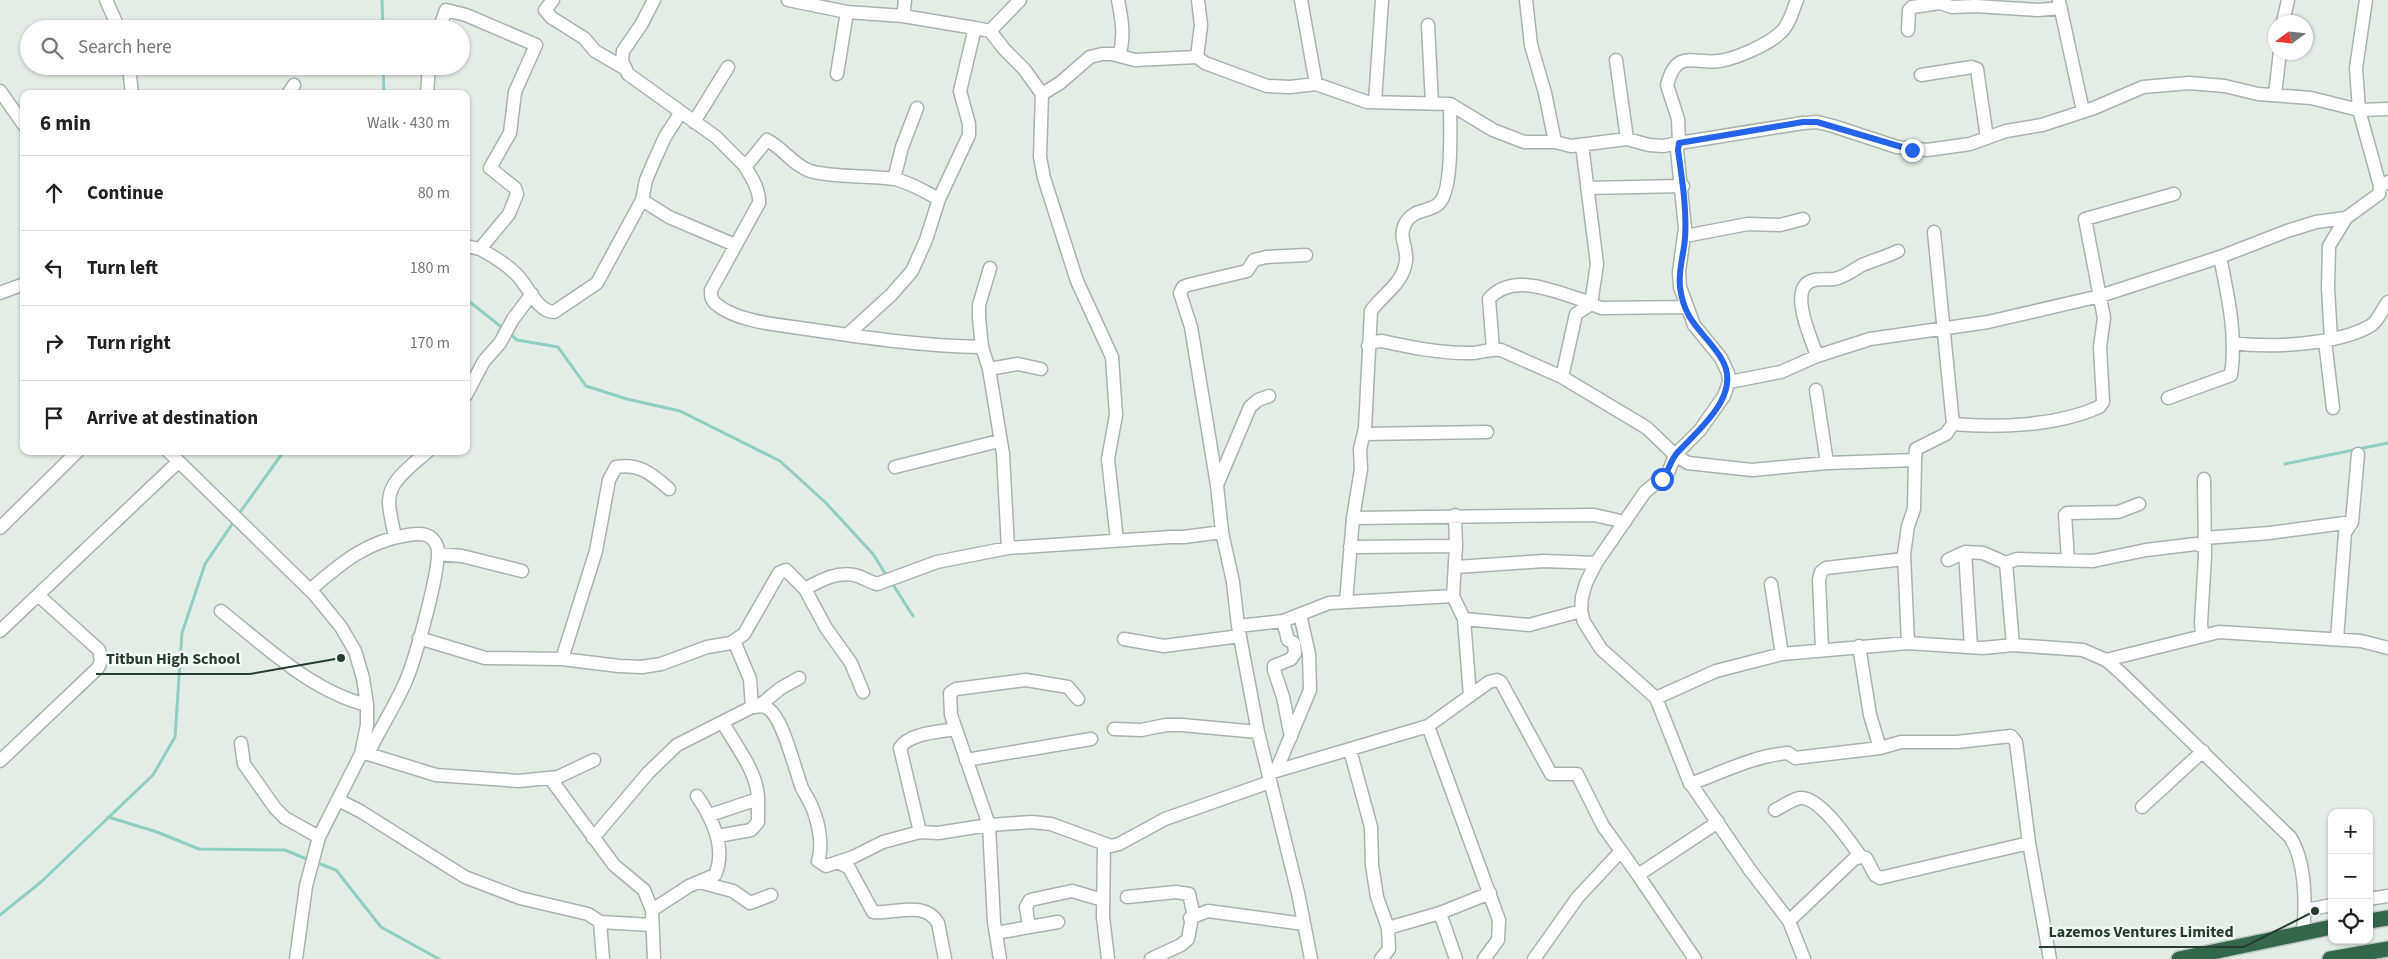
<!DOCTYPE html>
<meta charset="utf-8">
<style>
body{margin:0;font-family:"Source Sans 3",sans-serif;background:#f6f6f6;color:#222}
.controls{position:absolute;right:15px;bottom:15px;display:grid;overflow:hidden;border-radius:10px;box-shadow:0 1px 4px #0004}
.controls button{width:45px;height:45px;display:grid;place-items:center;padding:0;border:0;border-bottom:1px solid #e0e0e0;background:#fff;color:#222;font:25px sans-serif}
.compass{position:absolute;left:2268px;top:15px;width:45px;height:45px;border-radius:50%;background:#fff;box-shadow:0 1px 4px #0004;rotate:255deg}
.stop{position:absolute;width:15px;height:15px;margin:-11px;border:4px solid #2563eb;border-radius:50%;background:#fff}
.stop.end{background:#2563eb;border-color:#fff;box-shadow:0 1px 5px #0008}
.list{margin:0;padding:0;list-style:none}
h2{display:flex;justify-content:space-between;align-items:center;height:65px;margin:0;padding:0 20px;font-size:21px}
h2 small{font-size:16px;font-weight:400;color:#767676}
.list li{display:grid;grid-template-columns:32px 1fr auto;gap:15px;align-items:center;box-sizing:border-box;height:75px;padding:0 20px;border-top:1px solid #e0e0e0}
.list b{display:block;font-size:19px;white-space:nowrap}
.list em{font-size:16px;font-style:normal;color:#767676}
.icon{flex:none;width:28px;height:28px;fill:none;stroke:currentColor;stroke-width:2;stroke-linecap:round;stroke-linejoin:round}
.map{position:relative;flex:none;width:2388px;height:959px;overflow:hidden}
.search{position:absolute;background:#fff;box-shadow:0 1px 4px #0004;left:20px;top:20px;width:450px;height:55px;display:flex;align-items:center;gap:12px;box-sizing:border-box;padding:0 18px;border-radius:28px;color:#767676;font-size:19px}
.panel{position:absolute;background:#fff;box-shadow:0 1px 4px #0004;left:20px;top:90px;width:450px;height:365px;border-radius:10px}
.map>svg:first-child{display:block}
</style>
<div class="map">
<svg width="2388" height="959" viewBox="0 0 2388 959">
<rect width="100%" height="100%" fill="#e4ece6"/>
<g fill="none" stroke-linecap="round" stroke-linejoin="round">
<!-- stream -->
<path stroke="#90cdc3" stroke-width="3" d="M382 0 383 29
M383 66 384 94
M466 299 504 329
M509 333 517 340 558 347 586 386 627 399 680 411 780 461 826 503 873 554 888 578
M2285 464 2388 443
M238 515 284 451
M892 583 913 616
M108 817 157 832 199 849 285 850 309 860
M315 862 336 870 381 927 439 959
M0 915 41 882 153 775 175 737 182 633 205 564 235 520"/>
<defs>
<path id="minor" d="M106 0 119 29
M553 0 545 10 552 18 584 38 595 51 624 68
M788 0 847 12 903 16 905 0
M1118 0C1122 20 1125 37 1119 56
M1301 0 1316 84
M1526 0 1531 45 1545 93 1555 142
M2366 0 2356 68 2359 110 2380 186
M2059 1 2083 111
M2283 22 2288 0
M1428 25 1432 104
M975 28 990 31 1004 49 1024 69 1042 94 1040 157 1044 178 1077 281 1112 357 1116 415 1108 459 1117 540
M439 29 446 10 466 15 536 45 515 92 510 133 490 168 515 188 517 194 509 214 480 249C493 256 505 263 516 274 528 285 537 312 554 312L597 283 642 200 646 180 655 159 665 137 681 112 628 74 622 61 623 51 641 25 654 0
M1908 30 1909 10 1912 7 1940 3 1952 7 1975 6 2038 10 2060 8
M990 31 1020 0
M1197 57 1201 25 1198 0
M1616 60 1627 139
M129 66 132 94
M837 74 847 12
M1921 75 1972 67 1977 69 1987 138
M0 91 24 125
M288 94 294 85
M427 94 429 66
M1042 94 1060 83 1090 57 1102 54H1112L1135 60 1197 57 1205 63 1267 86 1290 87 1316 84 1367 102 1450 104 1493 130 1524 142H1555L1571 146 1627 139 1649 145 1663 146 1679 143 1678 119 1667 85C1677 47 1695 65 1719 61 1735 59 1767 45 1779 34 1789 26 1792 12 1797 0
M2275 94 2280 52
M1375 102 1382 0
M681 112 716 137 744 165
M694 122 728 67
M894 179 902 147 917 108
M1587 188 1683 186
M939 199C925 192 910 182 894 179 869 175 834 178 810 171 793 165 783 148 767 140L750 161 744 165C751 176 760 190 759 203L711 290C711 296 711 300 716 304 737 322 780 325 807 329 866 338 923 346 982 347
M642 200 669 217 735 245
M1685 236 1748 224 1780 225 1803 219
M466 246 480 249
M1306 255 1266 257 1254 260 1247 271 1188 285 1183 287 1180 293 1191 327 1217 485 1222 532 1233 582 1238 626 1258 732 1298 893 1311 959
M990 268 979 305V318L982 347 989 369 1003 454 1008 548
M0 293 24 284
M1591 304 1601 308 1686 307
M847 335 891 295 912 271 926 240 939 199 969 135V124L960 91 975 28 903 16
M2331 339 2328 288 2329 246 2346 218
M2325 341 2333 408
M2233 343C2269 348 2337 345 2370 326 2378 322 2382 309 2388 302
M1368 346 1374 342 1382 341C1410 347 1437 353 1467 353 1479 354 1489 348 1501 350L1562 377 1647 428 1675 455 1688 463 1752 470 1827 463 1915 460 1916 449 1946 434 1953 424 1934 232
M1493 349 1489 299C1514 270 1559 294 1589 302
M1817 356C1812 340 1788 290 1811 281 1818 278 1827 280 1834 279 1845 277 1853 270 1862 265 1874 260 1886 257 1898 251
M989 369 1018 364 1041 369
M1562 377 1576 314 1591 304 1597 264 1582 145
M1729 382 1781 372 1817 356 1870 339 1988 322 2100 296 2220 257 2287 231 2316 222 2346 218 2379 194 2380 186 2388 182
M1816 390 1827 463
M466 395 484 361 500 343 513 319 532 294
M2168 398 2231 375C2237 336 2228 296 2220 257
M1953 424C1998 428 2057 426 2099 407L2103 402 2100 347 2104 318 2085 219 2174 194
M1364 434 1487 432
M168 451 315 595 341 627 355 651 363 678 367 705V725L361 754 319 837 306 886 296 959
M895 467 999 441
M1217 485 1250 407 1258 400 1269 396
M1455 515 1456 546 1453 596 1464 619 1470 696
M1353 518 1594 515 1625 522
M0 528 78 451
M395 537C393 526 389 512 389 501 389 480 414 464 428 451
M2205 538 2269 533 2352 522
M1350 547 1456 546
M1965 552 1983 553 2006 563 2017 559 2093 561 2146 550 2196 544 2205 547
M438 554 462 556 522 571
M1948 560 1965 552 1971 647
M2068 560 2065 515 2067 513 2118 512 2139 504
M2006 563 2013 645
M1456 567 1544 561 1596 563
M1771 584 1782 654
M805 589C821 580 839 570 858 576 864 578 870 582 877 584L937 562 1008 548 1171 537H1184L1222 532
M310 590C341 563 367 541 408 535 421 533 432 533 437 546 443 563 414 663 405 683 394 708 379 730 368 754
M1346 602 1353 518 1361 469 1360 449 1365 428 1371 311C1383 294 1403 284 1406 261 1408 248 1398 237 1405 224 1413 209 1425 213 1437 205 1454 195 1450 123 1450 104
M221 611C265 646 311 691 367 705
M1464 619 1529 625 1581 611
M1283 621 1288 640 1294 643 1295 653 1291 659 1274 666V670L1283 697 1291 737
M1238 626 1283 621 1329 603 1453 596
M0 631 178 462
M2202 635 2201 623 2205 556 2204 479
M419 638 485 658 562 659 619 666 642 667 661 664 707 647 731 643 744 634 779 573 786 570 805 589 826 628 851 663 863 692
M1124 639 1164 646 1240 636
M2337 639 2345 533 2352 522 2358 454
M734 641 750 679 752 707
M1908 643 1904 554 1908 526 1914 509 1915 460
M1859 646 1870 715 1880 748
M1822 650 1819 580 1821 572 1826 568 1904 559
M562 659 596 551 609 480 616 467C640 463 653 475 669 489
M2106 660 2219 632 2361 641 2388 648
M1656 698 1716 671 1782 654 1908 643 1983 648 2013 645 2083 650 2106 660 2121 673 2290 837C2306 861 2306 905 2303 932
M1078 699 1068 687 1026 680 956 689 950 693 951 715 989 825 1032 822 1051 824 1111 846 1119 844 1165 819 1270 782
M759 706 781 688 799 678
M1428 726 1499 920 1498 940 1484 959
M1114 729 1141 730 1166 725H1182L1258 732
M241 743 244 764 275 808 285 818 319 837
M1350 750 1371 827 1372 865 1377 897 1388 928
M361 754H368L436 775 519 781 558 777 594 760
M966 760 1091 739
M0 761 98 668 101 661 99 650 38 595
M1267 768 1276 771 1428 726 1489 682 1497 680 1501 682 1551 774H1577L1603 826 1621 851 1578 897 1534 959
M1276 771 1310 690 1309 654 1300 614
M550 778 614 865 644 890 652 910 654 959
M1690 784C1723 772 1753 756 1788 753L1795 758 1880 748 1901 742H1957L2011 736 2016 742 2029 843 2050 959
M338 800 360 811 465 877 520 898 588 914 600 922 603 959
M2142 807 2203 751
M1775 810C1782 807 1792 799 1800 798 1820 796 1850 842 1861 857
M710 815 758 799C758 773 736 746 723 723
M920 832 900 748C909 733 939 732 956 729
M718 836 751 830 758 822V799
M593 838 648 773 677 745 752 707C756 707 763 705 767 708 783 716 795 771 802 788 806 796 811 803 814 812 819 825 823 847 818 861L826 866 853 857 883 842 920 832 938 833 989 825 994 922 1000 959
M1104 844 1103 917 1108 959
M1621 851 1638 875
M838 862 849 868 873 912C894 914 925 900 938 923L945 959
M699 882 733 891 750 903 771 895
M1127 897 1176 892 1189 894 1193 912 1188 939 1181 945 1151 959
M2369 899 2388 896
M652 910 689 886 715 875C727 848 712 818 697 796
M2306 910 2332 905
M1440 913 1456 959
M1190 918 1208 911 1304 924
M1789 921 1854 859 1861 857 1866 858 1875 875 1880 878 2029 843
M600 922 652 925
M1029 927 1026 907 1030 900 1072 891 1103 900
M996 933 1058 922
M1381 959 1389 949 1388 928 1440 913 1490 893
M1695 959 1638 875 1718 822
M1804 959 1789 921 1750 870 1689 781 1656 698 1601 649 1584 622 1581 611 1582 597 1586 583 1596 563 1645 492 1668 473 1675 455 1700 430 1724 396 1729 382 1728 373 1721 358 1694 325 1680 287 1679 272 1685 228 1677 150 1679 143 1803 123 1817 122 1833 126 1897 147 1927 150 1970 144 2006 131 2042 125 2094 108 2143 87 2189 83 2225 86 2258 94 2311 98 2359 110 2388 109"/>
<path id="highway" d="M2369 921 2388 918
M2179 959 2332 927
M2330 959 2388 949"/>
</defs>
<!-- minor casing -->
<use href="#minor" stroke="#a7b4ab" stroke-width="15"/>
<!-- highway casing -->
<use href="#highway" stroke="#c2c9c4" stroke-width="18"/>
<!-- minor -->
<use href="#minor" stroke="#fff" stroke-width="12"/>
<!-- highway -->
<use href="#highway" stroke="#32674b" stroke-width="15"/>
</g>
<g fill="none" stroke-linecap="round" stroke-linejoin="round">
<!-- route -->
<path stroke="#2563eb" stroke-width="6" d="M1662 479C1669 471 1670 461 1677 453 1699 429 1744 394 1721 358 1705 332 1684 323 1680 287 1678 270 1684 254 1685 238 1687 209 1682 179 1678 150L1679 143 1803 122H1817L1912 150"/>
</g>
<!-- callouts -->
<path fill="none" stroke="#253d2e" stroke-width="2" d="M341 658L250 674H96M2315 911L2244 947H2039"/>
<g fill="#253d2e" stroke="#f4f9f5" stroke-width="2">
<circle cx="341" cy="658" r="5"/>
<circle cx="2315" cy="911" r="5"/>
</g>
<g font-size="16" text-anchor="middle" font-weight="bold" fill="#253d2e" stroke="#f4f9f5" stroke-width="5" stroke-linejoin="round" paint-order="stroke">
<text x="173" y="664">Titbun High School</text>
<text x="2141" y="937">Lazemos Ventures Limited</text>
</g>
</svg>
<div class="controls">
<button>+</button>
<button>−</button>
<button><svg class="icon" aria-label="locate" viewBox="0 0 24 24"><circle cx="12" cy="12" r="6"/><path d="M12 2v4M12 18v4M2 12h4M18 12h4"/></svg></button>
</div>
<svg class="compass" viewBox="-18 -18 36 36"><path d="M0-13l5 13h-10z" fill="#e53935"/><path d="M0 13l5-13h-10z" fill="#767676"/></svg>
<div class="stop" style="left:1662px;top:479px"></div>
<div class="stop end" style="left:1912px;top:150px"></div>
<div class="search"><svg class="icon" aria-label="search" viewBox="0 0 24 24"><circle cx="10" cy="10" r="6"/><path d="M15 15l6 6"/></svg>Search here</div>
<section class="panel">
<h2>6 min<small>Walk · 430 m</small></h2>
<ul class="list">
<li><svg class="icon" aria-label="ahead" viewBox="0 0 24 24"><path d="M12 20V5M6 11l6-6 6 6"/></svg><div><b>Continue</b></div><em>80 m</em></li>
<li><svg class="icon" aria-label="left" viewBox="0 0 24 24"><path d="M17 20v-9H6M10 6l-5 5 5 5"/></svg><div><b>Turn left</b></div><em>180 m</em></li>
<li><svg class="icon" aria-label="right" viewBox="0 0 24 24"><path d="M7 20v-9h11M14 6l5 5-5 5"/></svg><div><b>Turn right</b></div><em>170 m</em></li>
<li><svg class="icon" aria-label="arrive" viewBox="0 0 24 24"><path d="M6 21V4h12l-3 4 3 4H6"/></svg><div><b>Arrive at destination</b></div></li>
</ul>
</section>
</div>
